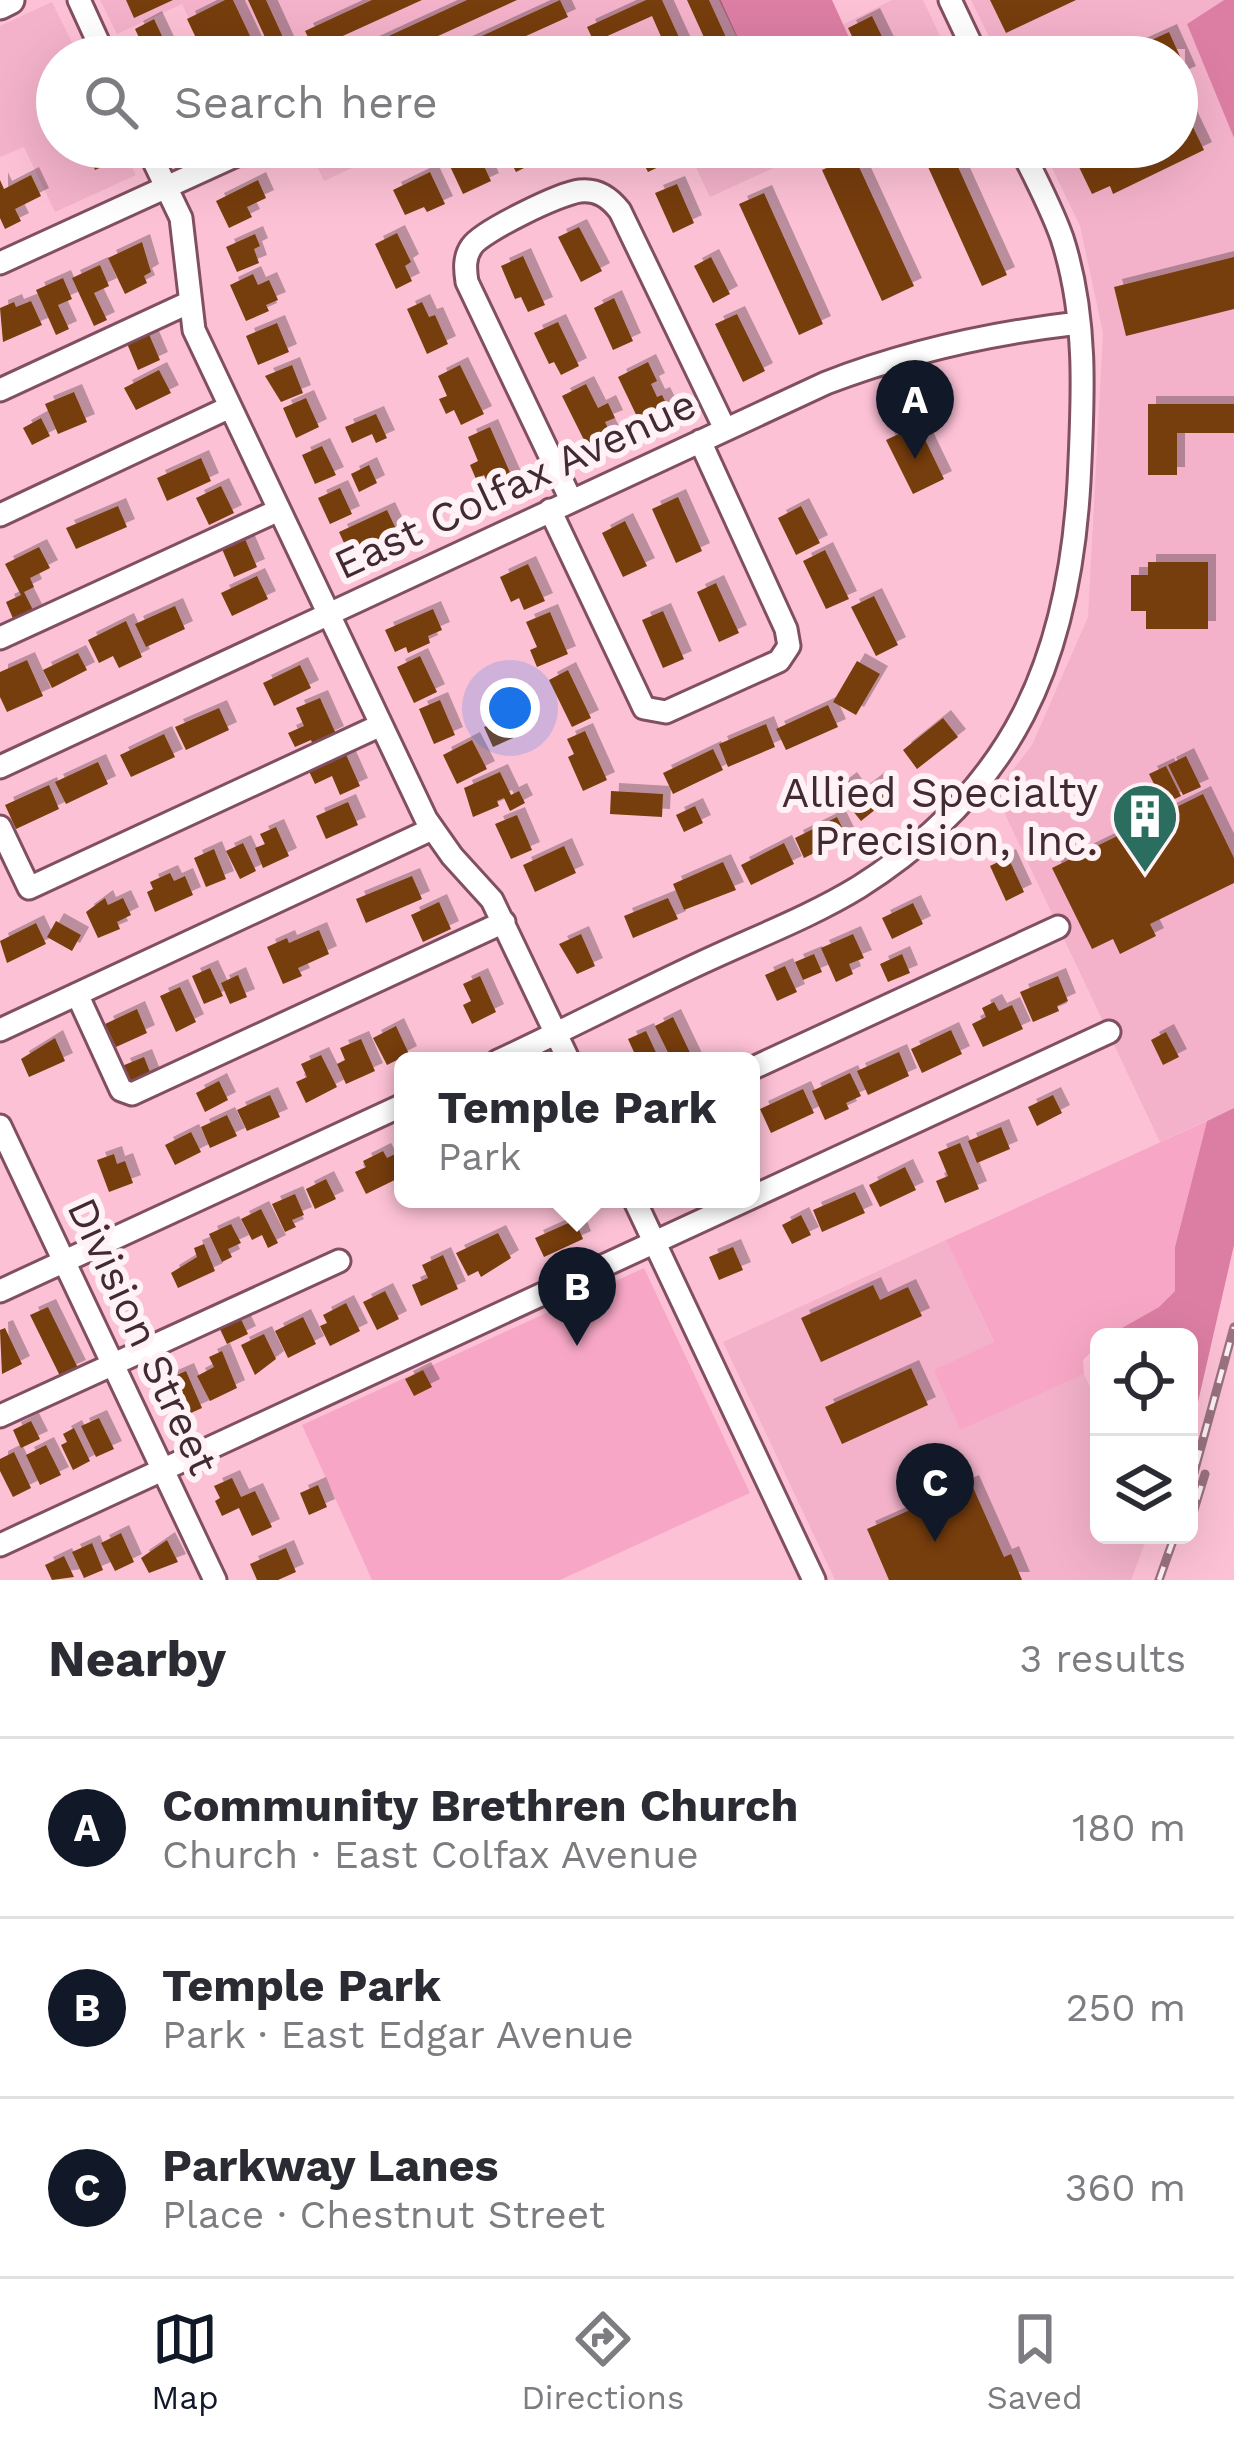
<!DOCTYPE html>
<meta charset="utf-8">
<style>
body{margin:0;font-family:"Work Sans",sans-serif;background:#f2f2f3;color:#2b2b33}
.controls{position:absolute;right:36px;bottom:36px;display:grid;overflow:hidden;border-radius:18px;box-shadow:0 12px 48px #0002}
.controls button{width:108px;height:108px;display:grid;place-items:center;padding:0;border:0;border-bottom:3px solid #e1e1e2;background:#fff;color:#2b2b33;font:60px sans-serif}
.you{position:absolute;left:510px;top:708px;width:42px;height:42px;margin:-30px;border:9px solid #fff;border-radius:50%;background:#1a73e8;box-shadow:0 0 0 18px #1a73e833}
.badge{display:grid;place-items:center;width:78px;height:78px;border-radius:50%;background:#111827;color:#fff;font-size:39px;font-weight:700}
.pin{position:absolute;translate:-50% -99px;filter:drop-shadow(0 3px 6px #0008)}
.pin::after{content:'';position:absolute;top:63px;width:42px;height:36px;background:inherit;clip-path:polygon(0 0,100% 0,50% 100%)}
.popup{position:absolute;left:394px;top:1052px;width:366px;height:156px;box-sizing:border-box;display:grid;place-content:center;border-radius:18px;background:#fff;filter:drop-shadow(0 3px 9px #0005);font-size:39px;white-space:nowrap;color:#7c7c81}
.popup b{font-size:45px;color:#2b2b33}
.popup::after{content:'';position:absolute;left:50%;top:100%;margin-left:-24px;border:24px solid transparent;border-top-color:#fff}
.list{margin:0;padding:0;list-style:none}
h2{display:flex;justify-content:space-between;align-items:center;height:156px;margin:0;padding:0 48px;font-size:51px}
h2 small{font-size:39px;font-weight:400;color:#7c7c81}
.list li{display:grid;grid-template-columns:78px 1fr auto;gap:36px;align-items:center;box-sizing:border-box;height:180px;padding:0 48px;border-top:3px solid #e1e1e2}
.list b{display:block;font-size:45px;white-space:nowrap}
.list p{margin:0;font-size:39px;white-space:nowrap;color:#7c7c81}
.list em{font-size:39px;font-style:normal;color:#7c7c81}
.icon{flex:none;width:66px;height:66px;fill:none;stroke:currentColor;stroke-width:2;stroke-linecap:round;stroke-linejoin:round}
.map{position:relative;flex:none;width:1234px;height:1580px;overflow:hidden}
.search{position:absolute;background:#fff;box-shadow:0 12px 48px #0002;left:36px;right:36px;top:36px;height:132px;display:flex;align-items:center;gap:30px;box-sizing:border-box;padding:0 42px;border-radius:66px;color:#7c7c81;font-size:45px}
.sheet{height:696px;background:#fff}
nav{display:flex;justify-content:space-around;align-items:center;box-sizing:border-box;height:168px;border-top:3px solid #e1e1e2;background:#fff;font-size:33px;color:#7c7c81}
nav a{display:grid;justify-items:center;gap:6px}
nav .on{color:#111827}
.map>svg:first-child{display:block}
</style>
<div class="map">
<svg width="1234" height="1580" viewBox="0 0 1234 1580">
<defs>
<filter id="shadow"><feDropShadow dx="8" dy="-8" stdDeviation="0" flood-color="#0004"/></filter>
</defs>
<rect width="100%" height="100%" fill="#fdc1d6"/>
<!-- built -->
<path fill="#f3b2ca" d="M100 0H719L746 57H643L633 38 591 57H207L182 4 117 34Z
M892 0H923L950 57H858L842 25Z
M971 0H1224L1187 24 1234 138V1108L1160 1142 995 793 1032 745 1088 617 1103 333 1080 226 1042 147H1177V57H999Z
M52 2 79 57H57V147H122L136 175 55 212 24 147 0 157V26Z
M308 147H397L324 181Z
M686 147H789L795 158 710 197Z
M946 1240 1021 1401 1084 1374 1099 1406V1535H1148L1131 1580H835L723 1342Z"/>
<!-- green -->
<path fill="#f7a7c5" d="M1207 1121 1175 1247V1291L1159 1307 1106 1337H1099V1344L1083 1360 1084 1374 960 1430 934 1370 994 1342 946 1240Z
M644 1268 750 1493 560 1580H372L302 1425Z"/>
<!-- forest -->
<path fill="#dc7ea3" d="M719 0H832L858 57H746Z
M1224 0H1234V138L1187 24Z
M1234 1108V1245L1198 1402 1189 1426V1337H1106L1159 1307 1175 1291V1247L1207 1121Z"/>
<!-- building -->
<path fill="#763d09" filter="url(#shadow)" d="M126 0H173L134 18Z
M225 0H233L260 57H205L187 19Z
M248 0H266L292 57H274Z
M372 0H422L314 49 305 31Z
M467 0H517L392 57H343Z
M560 0 568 17 480 57H436Z
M646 0H662L688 57H670L652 16 594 42 587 27Z
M687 0H709L735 57H713Z
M990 0H1076L1006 33Z
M872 16 892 57H862L848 28Z
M154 19 170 53 162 57H148L135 29Z
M1169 32 1188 74 1177 79V57H1114Z
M1183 106 1204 150 1113 194 1110 186 1092 194 1078 165 1095 157 1092 149 1177 147V109Z
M85 147H107L113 162 95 170Z
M503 147H551L554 153 516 172Z
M635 147H661L669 162 648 172Z
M919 147H949L1007 275 982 286Z
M476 149 491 181 463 194 448 162Z
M854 156 914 286 882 301 822 170Z
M430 172 445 204 427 212 424 207 405 215 393 190Z
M31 175 41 196 15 209 21 221 5 229 0 218V180L4 189Z
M258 180 266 198 247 207 252 217 229 228 216 201Z
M677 184 694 223 673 233 655 193Z
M764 193 823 324 799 335 739 204Z
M579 227 602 271 581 282 558 237Z
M397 233 411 262 405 266 412 281 396 289 375 244Z
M255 234 260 246 254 249 259 263 237 272 226 247Z
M142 242 151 272 144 276 147 283 125 294 108 258Z
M523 256 545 305 528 312 521 297 515 299 501 266Z
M711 257 730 294 713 303 694 266Z
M1234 257V309L1126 336 1114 287Z
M100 265 109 286 94 293 107 320 94 326 72 278Z
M253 274 258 285 269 280 278 300 266 305 269 311 246 321 230 285Z
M63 278 72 299 58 305 69 329 56 335 36 290Z
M614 298 633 341 613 350 594 308Z
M31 301 42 325 3 342 0 308 14 302 16 307Z
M422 302 429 317 435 315 448 344 427 354 407 309Z
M737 314 765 371 743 382 715 324Z
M558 322 579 366 561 375 554 362 549 364 534 333Z
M277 323 289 352 258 365 246 336Z
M148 332 160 360 138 370 126 341Z
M648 362 657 381 651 384 657 397 662 395 672 415 643 429 618 377Z
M292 365 303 393 281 402 265 376Z
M460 365 484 414 461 425 454 410 446 414 439 399 447 396 438 376Z
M159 370 171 393 136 410 124 388Z
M586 384 598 408 608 403 615 418 605 422 611 434 587 446 562 396Z
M74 392 87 422 58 434 45 404Z
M306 398 319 427 296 438 283 408Z
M1148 404H1234V433H1177V475H1148Z
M376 414 387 438 376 443 372 434 352 443 345 427Z
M41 418 50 436 32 445 23 428Z
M918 425 944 479 913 494 886 440Z
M490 427 516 486 494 497 484 475 476 479 470 465 478 461 468 437Z
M322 446 336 475 315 484 302 455Z
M201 458 211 481 167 501 157 478Z
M369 465 377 483 359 492 351 474Z
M221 486 234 513 209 525 196 498Z
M340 488 352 514 330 524 318 498Z
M678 497 702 551 676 563 652 509Z
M118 506 127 527 76 549 66 528Z
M801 506 820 543 796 555 778 518Z
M387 510 398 533 378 542 381 547 350 556 339 532Z
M625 521 647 566 623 577 602 533Z
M245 539 257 567 234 577 222 549Z
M39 547 50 568 30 578 34 587 24 592 34 612 14 621 6 602 21 595 5 564Z
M825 550 849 599 826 609 803 561Z
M1148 562H1208V629H1146V611H1131V575H1148Z
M528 564 545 601 524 610 519 598 511 602 500 577Z
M257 576 268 599 232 616 221 593Z
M716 583 739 633 719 642 697 592Z
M874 596 898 645 876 656 851 607Z
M175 606 185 629 146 647 135 624Z
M433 609 442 630 428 636 430 643 408 653 406 647 395 652 385 630Z
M663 611 684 659 663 668 642 620Z
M550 612 568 654 537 667 530 650 537 647 526 622Z
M126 621 142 657 119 668 113 656 99 663 88 640Z
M78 653 87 670 52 688 43 670Z
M420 656 437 692 414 703 397 667Z
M27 660 43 696 7 712 0 697V672Z
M857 661 880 674 856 715 833 702Z
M300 665 311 688 274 706 263 683Z
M568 670 591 718 572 727 549 680Z
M320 698 336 734 313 745 311 740 295 747 288 733 304 726 296 708Z
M440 700 455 735 434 744 419 709Z
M828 705 838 727 786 750 776 729Z
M219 708 229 730 186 750 175 727Z
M505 718 513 738 493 747 484 727Z
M943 718 958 737 917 769 903 750Z
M766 724 775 747 728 767 719 744Z
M585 731 607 780 583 791 568 757 574 754 567 739Z
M164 734 175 757 131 777 120 755Z
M472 740 487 769 457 784 443 755Z
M713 749 723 770 673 794 663 773Z
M344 750 360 786 340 795 332 776 315 784 307 767Z
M1186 756 1201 787 1183 795 1168 765Z
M98 762 108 784 66 804 55 782Z
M1166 766 1181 796 1164 804 1149 774Z
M500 772 511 795 519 791 525 803 510 811 504 798 497 801 499 806 473 817 464 788Z
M849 780 859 794 877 780 891 797 861 821 836 790Z
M49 785 59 809 16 829 5 805Z
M611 791 663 794 662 817 610 814Z
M1203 794 1234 858V883L1150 924 1156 936 1120 954 1113 939 1092 949 1052 868Z
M348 802 358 825 326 839 316 816Z
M695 806 703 823 684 832 676 815Z
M517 815 532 850 511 859 495 824Z
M837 817 847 837 804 858 795 838Z
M276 827 289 856 263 868 255 848 265 844 260 834Z
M243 843 256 871 240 879 226 851Z
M784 843 794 864 751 885 741 865Z
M564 846 576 873 535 892 523 865Z
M214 849 226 879 206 887 194 858Z
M1008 857 1024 892 1006 901 990 866Z
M723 862 736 890 684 910 673 884Z
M170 873 174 881 185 876 193 895 155 912 147 892 153 889 150 882Z
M412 876 422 899 366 923 356 899Z
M105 898 108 905 123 898 131 915 117 922 120 929 98 938 86 912Z
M668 898 678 919 633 938 624 916Z
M439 902 451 929 423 942 411 915Z
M913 903 923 924 892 939 882 918Z
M56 921 81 935 72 951 47 937Z
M36 923 46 944 7 963 0 941Z
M319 930 329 954 298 968 302 976 283 984 267 947 287 938 289 943Z
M581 934 595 966 577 974 559 944Z
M853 934 864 958 849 964 853 974 836 982 821 948Z
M814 954 822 972 803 980 795 962Z
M902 954 910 973 888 982 880 964Z
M785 966 797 992 777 1001 765 975Z
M210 968 223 996 204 1004 192 976Z
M238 975 247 997 230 1004 221 983Z
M480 976 496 1012 472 1024 463 1005 471 1001 463 984Z
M1058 976 1068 1001 1057 1006 1059 1011 1033 1022 1020 992Z
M180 987 196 1022 176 1032 160 996Z
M994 1002 999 1011 1012 1005 1023 1029 983 1047 972 1024 986 1017 982 1008Z
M137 1009 147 1033 116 1047 105 1024Z
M673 1017 694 1061H672L655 1026Z
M396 1026 409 1054 387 1065 373 1038Z
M951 1030 962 1054 922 1073 911 1049Z
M646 1031 660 1061H638L628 1039Z
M1166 1032 1179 1057 1163 1065 1151 1040Z
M55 1038 65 1061 29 1077 21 1059Z
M361 1039 375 1071 346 1084 337 1064 345 1060 340 1048Z
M899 1052 909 1076 868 1095 857 1071Z
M321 1055 337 1087 306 1103 296 1082 307 1077 301 1064Z
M144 1057 152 1077 131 1086 122 1066Z
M850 1073 861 1096 846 1103 849 1109 825 1120 812 1091Z
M219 1081 228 1100 205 1112 196 1093Z
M803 1089 814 1113 771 1133 760 1109Z
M270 1095 280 1117 247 1131 237 1110Z
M1053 1095 1062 1113 1037 1126 1028 1107Z
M227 1115 237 1136 210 1148 201 1127Z
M1001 1127 1010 1149 977 1163 968 1141Z
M191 1132 201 1152 175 1165 165 1145Z
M960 1143 979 1189 945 1203 936 1181 948 1176 938 1152Z
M403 1150V1176L366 1194 355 1172 366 1167 363 1161 383 1151 387 1158Z
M114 1154 117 1164 125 1161 133 1183 109 1192 97 1160Z
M905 1167 916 1190 880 1207 869 1185Z
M326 1179 336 1199 315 1209 306 1189Z
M855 1192 865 1213 822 1232 813 1210Z
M295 1194 304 1215 292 1220 296 1227 285 1232 272 1204Z
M261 1209 278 1243 268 1248 262 1235 252 1240 241 1219Z
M801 1215 811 1235 792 1244 782 1225Z
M575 1220 583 1239 544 1257 535 1238Z
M231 1224 241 1243 228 1249 232 1257 222 1262 209 1234Z
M498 1233 511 1258 481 1277 478 1271 468 1276 456 1253Z
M204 1244 215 1271 178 1288 171 1273 197 1257 194 1248Z
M733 1247 743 1270 719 1280 709 1257Z
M443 1255 458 1289 421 1306 412 1285 428 1278 422 1265Z
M873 1285 880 1300 908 1287 922 1316 821 1362 801 1318Z
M385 1291 399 1319 377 1330 363 1302Z
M346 1303 360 1331 330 1346 320 1326 327 1323 323 1315Z
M48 1307 78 1368 60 1376 30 1315Z
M240 1317 248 1334 227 1344 219 1327Z
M303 1317 316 1344 288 1358 275 1331Z
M5 1328 22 1364 2 1374 0 1330Z
M264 1334 276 1359 255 1375 241 1345Z
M222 1351 237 1388 210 1401 197 1376 214 1367 209 1357Z
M911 1368 928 1405 842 1444 825 1407Z
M423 1370 432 1387 414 1396 405 1379Z
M186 1371 202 1408 180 1418 163 1381Z
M99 1418 114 1449 96 1457 81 1426Z
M31 1421 40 1439 21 1448 13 1430Z
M74 1428 90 1461 73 1470 61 1445 67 1442 63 1434Z
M46 1445 61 1475 40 1485 26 1455Z
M14 1452 31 1488 13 1497 0 1471V1459Z
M232 1478 241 1497 255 1491 272 1527 252 1536 239 1508 222 1516 215 1501 220 1498 214 1486Z
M971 1483 1004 1557 1011 1554 1022 1580H889L867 1529Z
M318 1485 327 1507 309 1515 300 1493Z
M121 1533 134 1562 115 1571 101 1543Z
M167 1540 178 1562 149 1573 141 1558Z
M92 1543 103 1570 84 1578 72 1552Z
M286 1548 296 1572 278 1580H257L250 1564Z
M64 1556 74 1577 52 1580 45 1565Z"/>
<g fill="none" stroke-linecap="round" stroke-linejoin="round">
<defs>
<path id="minor" d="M79 0 105 57
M950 0 977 57
M147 147 181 218 194 330 426 819 452 856 492 900 569 1061
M0 263 252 148
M0 390 188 303
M571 500 467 282C465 269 464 257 472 246 482 231 561 193 580 191 598 189 610 198 620 211L725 429
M550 510 644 708 666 712 779 661 789 646 786 629 700 441
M0 515 230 407
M0 638 279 510
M0 767 826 383C909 351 991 333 1079 323
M0 827 29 888 381 725
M77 994 121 1090 132 1094 504 922
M0 1030 432 829
M498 1061C567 1029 634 994 703 962 754 938 810 917 859 887 1014 789 1069 660 1079 482 1083 400 1088 318 1062 238 1051 207 1035 177 1020 147
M751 1069 1058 927
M0 1126 215 1580
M634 1199 814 1580
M0 1291 403 1105
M0 1416 339 1261
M0 1545 1109 1032"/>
<path id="major" d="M0 5 10 0"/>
</defs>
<!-- minor casing -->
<use href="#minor" stroke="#814f62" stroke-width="27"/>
<!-- major casing -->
<use href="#major" stroke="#814f62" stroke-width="33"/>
<!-- minor -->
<use href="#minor" stroke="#fff" stroke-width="21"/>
<!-- major -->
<use href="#major" stroke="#fff" stroke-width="27"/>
<defs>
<path id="rail" d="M1189 1491 1234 1327
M1189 1526 1205 1474
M1159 1580 1175 1535"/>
</defs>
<!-- rail casing -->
<use href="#rail" stroke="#9a7280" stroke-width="9"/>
<!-- rail -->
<use href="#rail" stroke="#fef2f6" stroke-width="4.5" stroke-dasharray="14" stroke-linecap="butt"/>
</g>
<!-- icons -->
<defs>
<symbol id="building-pin" viewBox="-11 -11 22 30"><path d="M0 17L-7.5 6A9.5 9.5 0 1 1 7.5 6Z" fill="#2b6d5e" stroke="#fef2f6"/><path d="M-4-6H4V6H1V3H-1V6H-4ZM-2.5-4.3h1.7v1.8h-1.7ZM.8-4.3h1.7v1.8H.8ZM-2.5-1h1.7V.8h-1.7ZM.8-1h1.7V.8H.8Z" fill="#fff"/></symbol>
</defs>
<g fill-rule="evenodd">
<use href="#building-pin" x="1107" y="778" width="76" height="104"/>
</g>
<g text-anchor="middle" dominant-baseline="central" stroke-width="12" stroke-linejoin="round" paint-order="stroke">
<!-- street labels -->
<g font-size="42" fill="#412a32" stroke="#fef2f6">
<text transform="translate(515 484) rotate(-25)">East Colfax Avenue</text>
<text transform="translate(143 1336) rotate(65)">Division Street</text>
</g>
<!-- poi labels -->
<g font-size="42" fill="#412a32" stroke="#fef2f6" text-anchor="end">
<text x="1098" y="792">Allied Specialty<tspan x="1098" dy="48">Precision, Inc.</tspan></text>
</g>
</g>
</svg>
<div class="controls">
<button><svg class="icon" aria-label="locate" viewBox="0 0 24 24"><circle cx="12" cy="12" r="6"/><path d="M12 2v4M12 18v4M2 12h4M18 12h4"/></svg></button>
<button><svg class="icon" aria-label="layers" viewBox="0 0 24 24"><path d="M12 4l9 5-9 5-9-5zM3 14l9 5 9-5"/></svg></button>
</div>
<div class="you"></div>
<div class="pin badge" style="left:915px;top:459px">A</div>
<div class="pin badge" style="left:577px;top:1346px">B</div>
<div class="popup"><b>Temple Park</b>Park</div>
<div class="pin badge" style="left:935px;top:1542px">C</div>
<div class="search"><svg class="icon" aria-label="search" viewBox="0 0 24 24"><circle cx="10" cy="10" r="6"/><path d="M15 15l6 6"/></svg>Search here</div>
</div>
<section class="sheet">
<h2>Nearby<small>3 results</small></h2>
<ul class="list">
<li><span class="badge">A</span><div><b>Community Brethren Church</b><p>Church · East Colfax Avenue</p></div><em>180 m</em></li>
<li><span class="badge">B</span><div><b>Temple Park</b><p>Park · East Edgar Avenue</p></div><em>250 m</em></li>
<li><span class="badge">C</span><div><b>Parkway Lanes</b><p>Place · Chestnut Street</p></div><em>360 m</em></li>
</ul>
</section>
<nav>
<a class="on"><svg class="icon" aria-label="map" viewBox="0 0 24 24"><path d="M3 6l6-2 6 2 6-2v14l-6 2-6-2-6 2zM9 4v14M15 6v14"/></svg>Map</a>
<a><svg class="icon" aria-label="directions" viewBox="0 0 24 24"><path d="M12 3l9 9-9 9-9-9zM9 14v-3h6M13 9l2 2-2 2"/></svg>Directions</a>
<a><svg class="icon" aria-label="saved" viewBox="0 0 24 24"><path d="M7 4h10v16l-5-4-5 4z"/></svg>Saved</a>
</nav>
